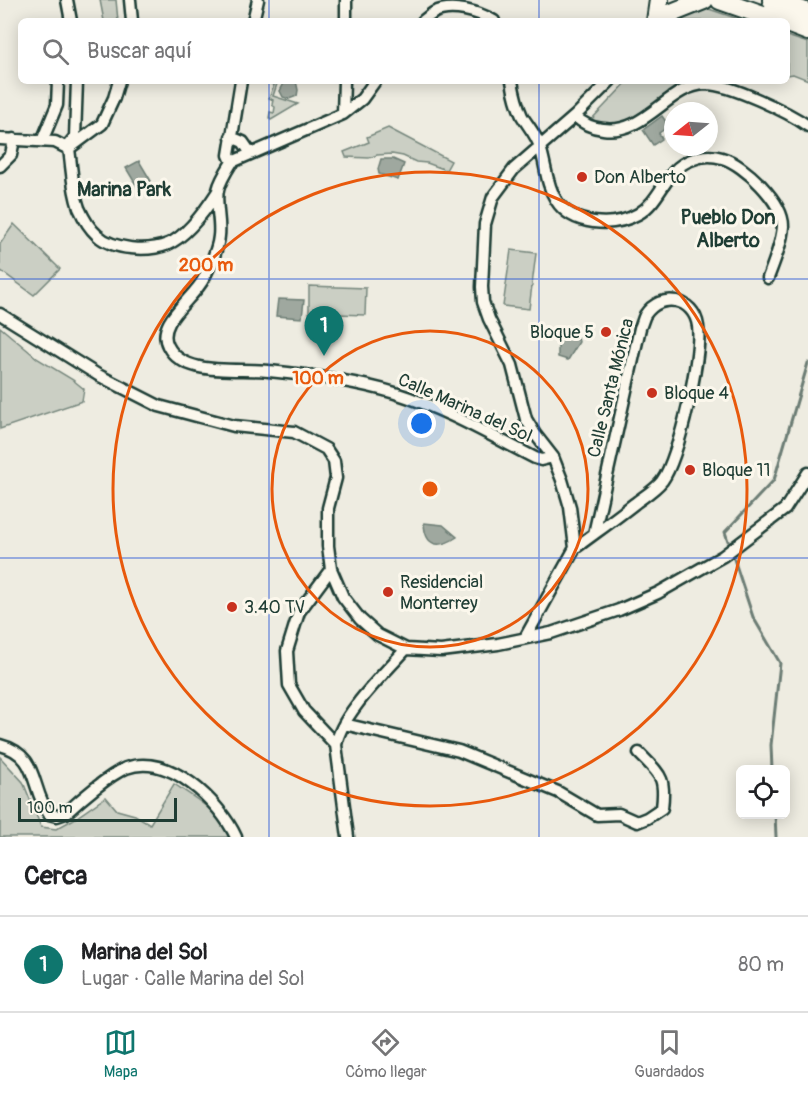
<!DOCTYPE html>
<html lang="es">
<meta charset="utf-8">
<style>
body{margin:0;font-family:Pangolin,sans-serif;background:#f2f2f2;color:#202124}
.controls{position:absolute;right:18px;bottom:18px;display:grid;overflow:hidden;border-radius:9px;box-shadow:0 3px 15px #0003}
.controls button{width:54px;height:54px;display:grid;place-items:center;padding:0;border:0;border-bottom:2px solid #e0e0e0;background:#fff;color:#202124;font:30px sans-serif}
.compass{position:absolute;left:664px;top:102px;width:54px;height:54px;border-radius:50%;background:#fff;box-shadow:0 3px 15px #0003;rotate:253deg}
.scale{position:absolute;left:18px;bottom:15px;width:159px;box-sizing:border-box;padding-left:6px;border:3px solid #1f3d34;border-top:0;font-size:16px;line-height:21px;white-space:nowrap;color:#1f3d34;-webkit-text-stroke:4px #fbf7ec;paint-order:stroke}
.you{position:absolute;left:422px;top:424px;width:21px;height:21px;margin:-15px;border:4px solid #fff;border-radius:50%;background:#1a73e8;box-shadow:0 0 0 9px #1a73e833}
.badge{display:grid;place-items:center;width:39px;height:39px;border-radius:50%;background:#0f766e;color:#fff;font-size:20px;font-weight:700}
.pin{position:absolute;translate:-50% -50px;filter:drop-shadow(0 2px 3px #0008)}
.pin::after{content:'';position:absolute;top:32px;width:21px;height:18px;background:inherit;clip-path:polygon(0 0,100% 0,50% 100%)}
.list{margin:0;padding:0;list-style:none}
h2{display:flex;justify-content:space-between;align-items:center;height:78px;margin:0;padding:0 24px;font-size:26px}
h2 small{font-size:20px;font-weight:400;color:#757577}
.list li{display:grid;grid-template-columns:39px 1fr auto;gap:18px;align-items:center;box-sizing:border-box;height:96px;padding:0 24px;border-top:2px solid #e0e0e0}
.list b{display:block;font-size:22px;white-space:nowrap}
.list p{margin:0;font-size:20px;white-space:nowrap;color:#757577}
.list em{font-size:20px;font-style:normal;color:#757577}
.icon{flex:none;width:33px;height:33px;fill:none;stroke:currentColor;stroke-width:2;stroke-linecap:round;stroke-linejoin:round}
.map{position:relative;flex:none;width:808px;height:837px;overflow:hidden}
.search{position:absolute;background:#fff;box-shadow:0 3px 15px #0003;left:18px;right:18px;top:18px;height:66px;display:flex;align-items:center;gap:15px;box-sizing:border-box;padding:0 21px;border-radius:9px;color:#757577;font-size:22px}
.sheet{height:174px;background:#fff}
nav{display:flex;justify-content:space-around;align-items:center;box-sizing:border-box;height:84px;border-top:2px solid #e0e0e0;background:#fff;font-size:16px;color:#757577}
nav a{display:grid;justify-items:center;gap:3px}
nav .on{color:#0f766e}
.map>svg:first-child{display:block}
</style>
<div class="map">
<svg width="808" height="837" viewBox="0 0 808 837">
<rect width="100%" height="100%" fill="#eeece1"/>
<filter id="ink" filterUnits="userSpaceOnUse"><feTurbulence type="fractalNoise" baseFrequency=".0167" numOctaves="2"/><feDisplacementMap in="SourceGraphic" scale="12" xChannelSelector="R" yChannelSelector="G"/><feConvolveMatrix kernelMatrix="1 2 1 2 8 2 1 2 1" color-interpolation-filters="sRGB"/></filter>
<g filter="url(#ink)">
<!-- green -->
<path fill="#cbcfc4" stroke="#75867c" stroke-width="1.5" d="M100 0H116L118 21H104Z
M703 7 744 21H670Z
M787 36 808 43V80L793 74 787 75Z
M270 81H278L273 96 298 104 271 120 269 118 270 112 274 113 275 107 272 105 273 100 269 98 274 85 269 83Z
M628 81H681V85L623 124 590 121Z
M388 128 451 161 446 170 427 163 416 162 403 156 392 154 377 155 369 158 346 157 344 152 369 142 367 137Z
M14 224 60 269 34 295 0 270V244Z
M511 250 536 253 529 309 503 306Z
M309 286 366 288 365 315 309 313Z
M0 327 38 359 73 380 84 389 82 401 0 429Z
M0 757 23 782 41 827 56 829 74 819 106 797 117 810 135 815 150 824 174 784C195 798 221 813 231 837H0Z"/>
<!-- water -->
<path fill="#9fa89f" stroke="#6c7d74" stroke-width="1.5" d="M280 81H296L298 90 297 96 289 99 283 97 280 91 283 85Z
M662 116 669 126 659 133 662 139 653 145 643 130Z
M381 159H393L404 164 398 180 379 174 378 169Z
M139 161 151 181 138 188 126 168Z
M278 299 304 300 302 318 276 316Z
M570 330 577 334 579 342 568 360 558 357V337L563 331Z
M424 523 443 525 457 537C439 549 425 547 424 523Z"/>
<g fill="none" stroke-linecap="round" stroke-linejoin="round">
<!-- stream -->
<path stroke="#6c7d74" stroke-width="3" d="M728 541 725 532 774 480 808 363
M734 559 753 617 780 663 771 745 772 770
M775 814 776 837"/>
<defs>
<path id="minor" d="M67 0 71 21
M130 0 132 21
M253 21 258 0
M346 21V0
M423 21C427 18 431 14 435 12 452 4 479 12 494 21
M77 81 75 137 69 144V149C72 169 72 189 79 208 83 217 89 228 97 235 113 250 148 252 168 244 187 236 207 208 218 191
M375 81 362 99 343 114 232 162C227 170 220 181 218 190 215 204 221 221 219 236 218 250 210 265 204 278 194 299 155 322 168 346 184 378 240 367 269 371 311 375 355 381 395 393 443 408 490 435 535 458L541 460 553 457
M512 81C514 93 517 105 522 116 528 126 537 136 540 147 546 165 546 184 556 200 572 226 613 228 638 214 662 200 665 169 691 160 700 156 712 155 722 158 744 164 783 202 783 226 782 243 774 262 768 278
M343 114 344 81
M575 116C583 124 592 128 603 129 646 135 668 85 706 84 730 84 788 112 808 126
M231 137 243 142 250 152
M0 139 55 142 69 149
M42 141 57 105 58 81
M71 147 102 124 114 98 119 81
M232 162 229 155 241 81
M0 166 11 155 14 139
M0 314 98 375 159 406 234 426 294 432 326 449 334 461 336 478 328 508V546L331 569 343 597 360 619 378 635 406 649 441 651 498 644 551 633 619 610 658 593 723 556 785 509 808 473
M575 548C595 533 615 519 634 504 643 497 655 490 662 481 679 458 702 354 698 326 694 298 661 291 645 315 643 319 642 324 640 328L594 534
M331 569 299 612 287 651 289 685 304 711 336 745
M525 638 575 548 570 507 562 480 553 457 535 434 526 419 512 365 489 319 483 302 482 287 485 224 493 197 514 169 575 116 610 81
M344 724 459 751 558 792 597 815 619 814 637 822 647 818 662 808C666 776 660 775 639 753
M0 745C40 755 30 789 49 814L57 816 66 813C80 800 109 775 126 768 169 752 220 802 236 837
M348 837 336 745C341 714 385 673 406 649"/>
<path id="trunk" d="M720 0 780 21
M772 0 808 13
M656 21 659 0
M662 21 674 12 704 0
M787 23 808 31"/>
</defs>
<!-- minor casing -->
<use href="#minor" stroke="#1f3d34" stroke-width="15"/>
<!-- trunk casing -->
<use href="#trunk" stroke="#1f3d34" stroke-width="22"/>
<!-- minor -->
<use href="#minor" stroke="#fbf7ec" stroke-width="10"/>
<!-- trunk -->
<use href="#trunk" stroke="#fbf7ec" stroke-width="18"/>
</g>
</g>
<!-- grid -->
<path fill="none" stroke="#1d4ed8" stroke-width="1.5" stroke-opacity="0.55" d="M269 0V21M539 0V21M269 81V837M539 81V837M0 279H808M0 558H808"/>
<!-- distance rings -->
<g fill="none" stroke="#e8590c" stroke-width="3">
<circle cx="430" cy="489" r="158"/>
<circle cx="430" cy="489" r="317"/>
</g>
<!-- markers -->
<g fill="#c8321e" stroke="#fbf7ec" stroke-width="2">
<circle cx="582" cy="177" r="6"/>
<circle cx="606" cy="332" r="6"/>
<circle cx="652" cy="393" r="6"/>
<circle cx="690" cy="470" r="6"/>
<circle cx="388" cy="592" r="6"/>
<circle cx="232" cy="607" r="6"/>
</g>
<g text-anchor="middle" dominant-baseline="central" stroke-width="6" stroke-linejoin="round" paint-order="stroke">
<!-- poi labels -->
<g font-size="18" fill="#1f3d34" stroke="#fbf7ec" text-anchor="start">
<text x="594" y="177">Don Alberto</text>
<text x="594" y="332" text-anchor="end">Bloque 5</text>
<text x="664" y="393">Bloque 4</text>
<text x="702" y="470">Bloque 11</text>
<text x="400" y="582">Residencial<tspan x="400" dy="21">Monterrey</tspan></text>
<text x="244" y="607">3.40 TV</text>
</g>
<!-- street labels -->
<g font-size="18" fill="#1f3d34" stroke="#fbf7ec">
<text transform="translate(611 388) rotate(-76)">Calle Santa Mónica</text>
<text transform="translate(465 408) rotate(24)">Calle Marina del Sol</text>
</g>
<!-- neighbourhood labels -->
<g font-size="20" font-weight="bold" fill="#1f3d34" stroke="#fbf7ec">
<text x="124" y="189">Marina Park</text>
<text x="728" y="217">Pueblo Don<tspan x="728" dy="23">Alberto</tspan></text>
</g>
</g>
<circle cx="430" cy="489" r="9" fill="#e8590c" stroke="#fbf7ec" stroke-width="3"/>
<g font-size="18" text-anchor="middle" font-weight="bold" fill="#e8590c" stroke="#fbf7ec" stroke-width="6" stroke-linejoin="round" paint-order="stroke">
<text x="206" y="271">200 m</text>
<text x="318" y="384">100 m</text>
</g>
</svg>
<div class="controls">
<button><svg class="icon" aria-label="locate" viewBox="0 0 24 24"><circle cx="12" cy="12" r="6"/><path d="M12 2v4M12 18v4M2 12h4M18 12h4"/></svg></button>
</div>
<svg class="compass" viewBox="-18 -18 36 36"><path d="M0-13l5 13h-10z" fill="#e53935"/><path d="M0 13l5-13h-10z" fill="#757577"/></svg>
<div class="scale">100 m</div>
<div class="you"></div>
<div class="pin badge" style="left:324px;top:356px">1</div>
<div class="search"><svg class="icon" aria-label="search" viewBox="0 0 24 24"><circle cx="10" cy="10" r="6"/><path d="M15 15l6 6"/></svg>Buscar aquí</div>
</div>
<section class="sheet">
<h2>Cerca<small></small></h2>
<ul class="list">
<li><span class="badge">1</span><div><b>Marina del Sol</b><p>Lugar · Calle Marina del Sol</p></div><em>80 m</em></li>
</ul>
</section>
<nav>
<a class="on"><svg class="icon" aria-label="map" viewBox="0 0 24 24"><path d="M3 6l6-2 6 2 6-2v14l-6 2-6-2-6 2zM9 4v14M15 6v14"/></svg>Mapa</a>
<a><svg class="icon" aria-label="directions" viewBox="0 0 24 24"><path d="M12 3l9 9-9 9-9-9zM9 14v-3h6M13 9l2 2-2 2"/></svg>Cómo llegar</a>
<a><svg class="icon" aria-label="saved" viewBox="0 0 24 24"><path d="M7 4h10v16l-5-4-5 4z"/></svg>Guardados</a>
</nav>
